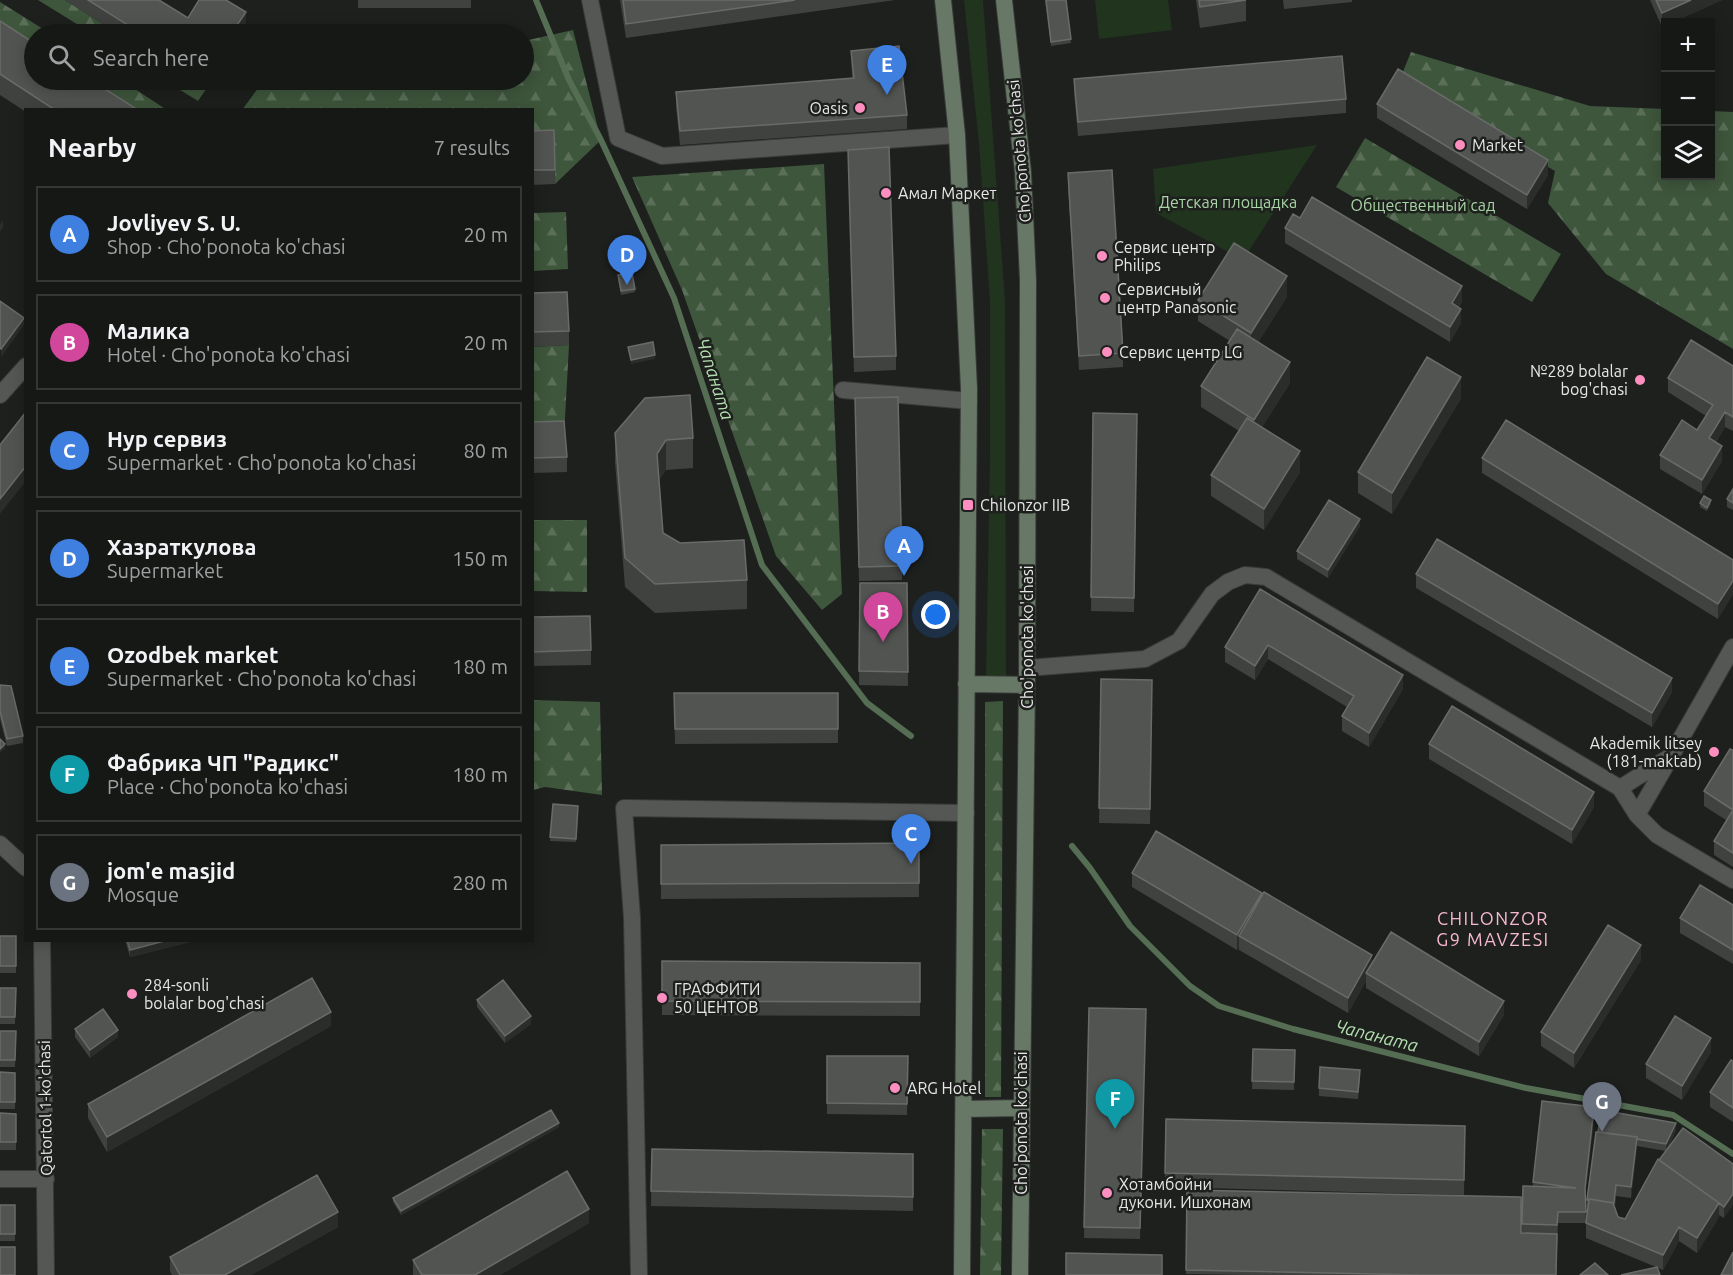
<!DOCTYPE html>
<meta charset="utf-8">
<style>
body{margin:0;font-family:Ubuntu,sans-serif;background:#1f211f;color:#f1f3f6}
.controls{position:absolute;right:18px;top:18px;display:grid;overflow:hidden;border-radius:0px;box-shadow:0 3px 15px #0003}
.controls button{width:54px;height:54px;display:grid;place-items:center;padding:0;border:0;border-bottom:2px solid #353735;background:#161816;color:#f1f3f6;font:30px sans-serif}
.you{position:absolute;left:936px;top:615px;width:21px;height:21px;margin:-15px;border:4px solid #fff;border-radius:50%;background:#1a73e8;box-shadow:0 0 0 9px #1a73e833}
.badge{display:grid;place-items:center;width:39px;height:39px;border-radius:50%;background:#7c3aed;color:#fff;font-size:20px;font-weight:700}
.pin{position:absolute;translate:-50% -50px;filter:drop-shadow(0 2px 3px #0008)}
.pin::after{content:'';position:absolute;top:32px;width:21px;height:18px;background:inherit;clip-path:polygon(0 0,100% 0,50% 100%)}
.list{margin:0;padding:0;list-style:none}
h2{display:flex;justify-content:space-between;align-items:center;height:78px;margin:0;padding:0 24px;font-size:26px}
h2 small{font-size:20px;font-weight:400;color:#9ea0a1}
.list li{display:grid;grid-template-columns:39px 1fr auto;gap:18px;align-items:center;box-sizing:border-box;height:96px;margin:0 12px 12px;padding:0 12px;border:2px solid #353735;border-radius:0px}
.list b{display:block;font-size:22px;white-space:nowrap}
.list p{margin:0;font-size:20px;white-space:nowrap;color:#9ea0a1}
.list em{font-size:20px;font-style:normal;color:#9ea0a1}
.icon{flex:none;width:33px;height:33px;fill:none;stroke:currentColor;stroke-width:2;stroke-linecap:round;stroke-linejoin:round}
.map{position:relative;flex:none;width:1733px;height:1275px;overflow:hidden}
.search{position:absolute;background:#161816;box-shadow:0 3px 15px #0003;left:24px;top:24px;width:510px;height:66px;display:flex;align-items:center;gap:15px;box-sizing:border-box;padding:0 21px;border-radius:33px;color:#9ea0a1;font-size:22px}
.panel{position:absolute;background:#161816;box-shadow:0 3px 15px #0003;left:24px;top:108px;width:510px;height:834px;border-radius:0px}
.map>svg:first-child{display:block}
</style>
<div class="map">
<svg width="1733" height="1275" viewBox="0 0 1733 1275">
<defs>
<pattern id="forest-firs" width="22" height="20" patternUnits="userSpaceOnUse" patternTransform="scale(1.5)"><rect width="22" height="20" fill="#3e563c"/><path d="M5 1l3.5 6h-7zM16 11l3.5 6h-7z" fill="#5a6e58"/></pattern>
</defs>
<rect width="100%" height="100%" fill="#1e201e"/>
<!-- green -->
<path fill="#20341e" d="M964 0H983L1005 301 1006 678 986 677 990 457V302L979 143Z
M1095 0H1168L1172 30 1099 39Z
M1317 145 1243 260 1156 213 1153 169Z"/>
<!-- forest -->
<path fill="url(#forest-firs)" d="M38 0H65L119 34H93Z
M0 2 51 34H34V61L0 39Z
M573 30 601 140 555 184 554 145H533L532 110H242L264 80H524V41Z
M1411 52 1590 106 1665 109 1666 176H1710L1711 111 1733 112V349L1606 274 1548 203 1555 171 1400 79Z
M62 80H121L164 108 108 109Z
M164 80H212L198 101Z
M1365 138 1561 254 1532 302 1336 187Z
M824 164 842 594 822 610 776 556 682 290 632 177Z
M566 212 568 269 533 271V213Z
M569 345 564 436 533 437 532 347Z
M533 520H587V592L533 591Z
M533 700 600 702 602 795 545 787 533 790Z
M1003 701 1001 1097H985V702Z
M982 1129H1003L1001 1275H980Z"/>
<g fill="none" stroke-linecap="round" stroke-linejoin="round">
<!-- stream -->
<path stroke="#556e53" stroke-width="6" d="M536 0 569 80 601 140 674 298 762 565 867 703 911 736
M1072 846 1090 868 1130 926 1190 986 1219 1006 1293 1029 1526 1088 1673 1115 1733 1154"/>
<defs>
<path id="minor" d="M590 0 618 138 662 156 957 135
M843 390 969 401
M0 395 26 366
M1027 668 1145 659 1179 641 1212 594 1228 582 1245 575 1266 577 1620 788 1637 815 1657 835 1733 880
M1620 788 1671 756 1733 647
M1637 815 1669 760
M0 844 26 868
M42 940 46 1275
M0 1179H46
M639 1275 632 918 624 808 966 813"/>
<path id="secondary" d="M943 0 957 135 969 389 962 1275
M1004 0 1023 172 1028 280 1027 685 1020 1275
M966 684 1027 685
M964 1109 1021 1108"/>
</defs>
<!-- minor casing -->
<use href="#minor" stroke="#393b39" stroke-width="18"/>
<!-- secondary casing -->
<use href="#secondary" stroke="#393b39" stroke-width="18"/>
<!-- minor -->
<use href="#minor" stroke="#555755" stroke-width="16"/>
<!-- secondary -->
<use href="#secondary" stroke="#677866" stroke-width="16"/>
</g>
<!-- wall -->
<path fill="#404240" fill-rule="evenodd" d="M65 0H159L188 18 246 27 241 34H119Z
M358 0H471V8H358Z
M620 0H895L626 38Z
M1045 0H1066L1071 43 1051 46Z
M1196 0H1246V21L1200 28Z
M1283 0H1352V2L1284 9Z
M1650 0H1722L1673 22H1665L1662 27Z
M0 21 138 110H26V112L0 95Z
M851 51 907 115V129L680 145 676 107V92L852 78Z
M1074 79 1346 99V113L1078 136 1074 93Z
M1377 104 1548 175 1527 209 1377 118Z
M554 130 555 184 532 185V131Z
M848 150 896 356V370L854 372Z
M1068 173 1123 353V367L1079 370 1068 187Z
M1285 228 1462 301 1459 307 1461 323 1450 342 1285 243Z
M618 275 635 289V292L621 295Z
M532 293 569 331V345L532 347Z
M1287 297 1258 342 1290 383 1262 427 1300 472 1264 530 1211 496V475L1239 431 1201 407V386L1230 341 1198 321V300Z
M1733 366V431L1725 427 1716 442 1722 461 1702 494 1660 469V455L1697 430 1706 416 1668 392V378Z
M1461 398 1392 514 1358 493V472Z
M855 412 902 566V580L859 581Z
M1093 413 1137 414 1134 612 1091 611Z
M532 422 567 457V472L532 473Z
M615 433 693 438V468L666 470 659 480 663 533 680 543 747 580V609L655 613 625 587 615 462Z
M1482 458 1733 560 1718 619 1482 473Z
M1733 489V510L1727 507V499Z
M1700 503 1711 504 1707 511 1700 507Z
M1360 526 1328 578 1297 559V551Z
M1416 574 1672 692 1652 727 1416 588Z
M860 583H907L908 686 859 685Z
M1260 589 1403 689 1369 747 1342 731V716L1347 707 1268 659 1255 680 1225 662V647Z
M532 617 591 650V665L532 666Z
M1101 679 1152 680 1150 824 1099 823Z
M0 685 23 736V743L7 746 0 719Z
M674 693H838V743L675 744Z
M1429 744 1594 807 1572 844 1429 759Z
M1733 750V867L1714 855V841L1726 820 1704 806V791Z
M553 804 578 806 576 842 550 841Z
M919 843V897L661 899V845Z
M1132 873 1262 895 1372 962 1504 1015 1479 1056 1366 988V981L1348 1013 1239 950V947L1237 950 1132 887Z
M1733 905V964L1680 933V918Z
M0 936H16V973H0Z
M125 940H198L130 957Z
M1641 960 1574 1068 1541 1046V1032Z
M662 961 920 963V1016L662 1015Z
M0 988H16L15 1024H0Z
M477 1000 531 1024 505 1043 477 1007Z
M1089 1008 1146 1009 1140 1239 1084 1238Z
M331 1026 107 1152 88 1118V1104Z
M75 1029 118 1037 90 1058 75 1037Z
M0 1031H16L15 1067H0Z
M1253 1049 1295 1050 1294 1090 1252 1089Z
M1711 1052 1682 1100 1646 1078V1064Z
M827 1056H908L907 1115 827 1114Z
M1733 1061V1122L1710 1107V1092Z
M0 1072 15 1073V1109H0Z
M1360 1078 1358 1099 1319 1096V1088Z
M0 1113 16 1114V1150H0Z
M1594 1118 1585 1196 1586 1222 1587 1211V1200L1596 1132 1676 1130 1668 1148 1733 1164 1724 1218 1719 1215V1217L1697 1253 1679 1241 1663 1270 1586 1238V1223H1558L1556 1275H1250L1186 1274 1187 1190 1522 1233 1523 1186H1533V1182ZM1637 1146 1666 1151 1659 1160 1625 1219 1618 1217 1615 1207 1616 1196 1631 1198Z
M1166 1119 1465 1126 1464 1195 1165 1187Z
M559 1127 401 1215 393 1202V1198Z
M652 1149 913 1154V1211L651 1206Z
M0 1205H15V1241H0Z
M589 1223 500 1275H413V1260Z
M338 1227 251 1275H172L170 1271V1257Z"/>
<!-- shaded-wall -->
<path fill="#2b2d2b" d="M1691 0H1722L1673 22H1665V26L1662 27V13Z
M246 12V27L241 34H231Z
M1548 160V175L1527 209V195Z
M3 220V227L0 232V224Z
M1287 276V297L1251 354V333Z
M1462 286V301L1452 318V303Z
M1461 309V323L1450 342V327Z
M24 318V325L1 357V349Z
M655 355V359L631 364V360Z
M1290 362V383L1254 441V420Z
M1461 377V398L1392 514V493Z
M1725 412V427L1709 453V438Z
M666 440V470L657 483V454Z
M1722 446V461L1702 494V480Z
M1300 451V472L1264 530V509Z
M26 466V481L0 514V499Z
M1711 500V504L1707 511V508Z
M1360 519V526L1328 578V570Z
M1733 581V595L1718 619V604Z
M1268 645V659L1255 680V666Z
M1403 675V689L1369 747V733Z
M1672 678V692L1652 727V713Z
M5 744V748L0 753V749Z
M1594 792V807L1572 844V830Z
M1262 893V907L1239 936V947L1237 950V935Z
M168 940H198L130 957V950Z
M1641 945V960L1574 1068V1053Z
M1372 955V970L1366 973V981L1348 1013V998Z
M1504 1001V1015L1479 1056V1042Z
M331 1012V1026L107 1152V1137Z
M531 1016V1024L505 1043V1036Z
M118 1030V1037L90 1058V1050Z
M1711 1038V1052L1682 1100V1086Z
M1594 1107V1118L1585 1199V1188Z
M559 1123V1127L401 1215V1211Z
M1676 1123V1130L1666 1151V1144Z
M1637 1137V1148L1631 1198V1187Z
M1616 1185V1196L1614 1214V1203Z
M1733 1194V1205L1724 1218V1207Z
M1719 1203V1217L1697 1253V1238Z
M589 1209V1223L500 1275H475Z
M338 1212V1227L251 1275H225Z
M1679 1227V1241L1663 1270V1255Z"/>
<!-- building -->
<path fill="#525452" stroke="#696b69" stroke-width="1.5" d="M88 0H159L188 18 199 0H226L246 12 231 34H183L180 32 179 34H142Z
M623 0H795L626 24Z
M1046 0H1066L1071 39 1051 42Z
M1199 0H1246L1200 7Z
M1656 0H1691L1662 13Z
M0 21 34 43V80H91L138 110H55L0 74Z
M899 46 907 115 680 131 676 92 854 78 851 51Z
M1342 56 1346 99 1078 122 1074 79Z
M1398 69 1548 160 1527 195 1377 104Z
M554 130 555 170H532V131Z
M889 147 896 356 854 357 848 150Z
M1112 170 1123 353 1079 356 1068 173Z
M1312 197 1462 286 1452 303 1461 309 1450 327 1285 228 1293 214 1300 218Z
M1234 243 1287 276 1251 333 1198 300Z
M632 273 635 289 621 291 618 275Z
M567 292 569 331 532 332V293Z
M0 301 24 318 1 349 0 348Z
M1237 329 1290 362 1254 420 1201 386Z
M1691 340 1733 366V417L1725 412 1709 438 1722 446 1702 480 1660 455 1682 420 1697 430 1713 405 1668 378Z
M653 342 655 355 631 360 628 347Z
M1427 357 1461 377 1392 493 1358 472Z
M690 395 693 438 666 440 657 454 663 533 680 543 744 540 747 580 655 584 625 558 615 433 645 398Z
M898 397 902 566 859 567 855 398Z
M26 412V466L0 499V445Z
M1093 413 1137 414 1134 598 1091 597Z
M1247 418 1300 451 1264 509 1211 475Z
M1506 420 1733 560V581L1718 604 1482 458Z
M564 421 567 457 532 458V422Z
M1733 489V503L1727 499Z
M1704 496 1711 500 1707 508 1700 503Z
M1329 500 1360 519 1328 570 1297 551Z
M1437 539 1672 678 1652 713 1416 574Z
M860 583H907L908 672 859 671Z
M1260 589 1403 675 1369 733 1342 716 1354 696 1268 645 1255 666 1225 647Z
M590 616 591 650 532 652V617Z
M1101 679 1152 680 1150 809 1099 808Z
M0 685 11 686 23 736 7 739 0 711Z
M674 693H838V729H675Z
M1452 706 1594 792 1572 830 1429 744Z
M0 739 5 744 0 749Z
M1730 749 1733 750V853L1714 841 1733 810 1704 791Z
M553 804 578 806 576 839 550 837Z
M1156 831 1262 893 1237 935 1132 873Z
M919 843V883L661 884V845Z
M1700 885 1733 905V950L1680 918Z
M1264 892 1372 955 1348 998 1239 936Z
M1608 925 1641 945 1574 1053 1541 1032Z
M1391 932 1504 1001 1479 1042 1366 973Z
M0 936H16V966H0Z
M127 940H168L130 950Z
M662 961 920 963V1002L662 1001Z
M312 978 331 1012 107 1137 88 1104Z
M503 980 531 1016 505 1036 477 1000Z
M0 988H16L15 1017H0Z
M1089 1008 1146 1009 1140 1228 1084 1227Z
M103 1009 118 1030 90 1050 75 1029Z
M1675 1016 1711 1038 1682 1086 1646 1064Z
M0 1031H16L15 1060H0Z
M1253 1049 1295 1050 1294 1082 1252 1081Z
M827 1056H908L907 1104 827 1103Z
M1731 1060 1733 1061V1108L1710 1092Z
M1320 1067 1360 1070 1358 1092 1319 1088Z
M0 1072 15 1073V1102H0Z
M1542 1101 1594 1107 1585 1188 1586 1212H1558L1557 1225 1522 1224 1523 1186 1576 1188 1533 1182Z
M551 1110 559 1123 401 1211 393 1198Z
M1601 1110 1676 1123 1666 1144 1637 1139V1137L1598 1132Z
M0 1113 16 1114V1142H0Z
M1166 1119 1465 1126 1464 1180 1165 1173Z
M1683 1128 1733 1164V1194L1724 1207 1719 1203 1659 1160Z
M1596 1132 1637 1137 1631 1187 1616 1185 1614 1203 1589 1199V1200H1587Z
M652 1149 913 1154V1197L651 1191Z
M1658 1159 1719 1203 1697 1238 1679 1227 1663 1255 1586 1223 1589 1199 1613 1203 1618 1217 1625 1219Z
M567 1171 589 1209 475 1275H422L413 1260Z
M317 1175 338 1212 225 1275H180L170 1257Z
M1187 1190 1521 1197V1233L1557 1234 1556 1275H1421L1186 1270Z
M0 1205H15V1234H0Z
M0 1247H15V1275H0Z
M1733 1252V1275H1721Z
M1066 1253 1162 1255V1275H1066Z
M1595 1263 1608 1275H1580Z
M1657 1267 1660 1275H1621Z"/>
<!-- markers -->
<g fill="#fd8ec0" stroke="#1e201e" stroke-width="2">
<circle cx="860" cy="108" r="6"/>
<circle cx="1460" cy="145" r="6"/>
<circle cx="886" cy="193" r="6"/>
<circle cx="1102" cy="256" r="6"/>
<circle cx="1105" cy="298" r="6"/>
<circle cx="1107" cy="352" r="6"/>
<circle cx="1640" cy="380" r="6"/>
<rect x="962" y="499" width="12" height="12" rx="3"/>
<circle cx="1714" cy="752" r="6"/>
<circle cx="132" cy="994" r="6"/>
<circle cx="662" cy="998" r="6"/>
<circle cx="895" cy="1088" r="6"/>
<circle cx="1107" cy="1193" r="6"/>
</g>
<g text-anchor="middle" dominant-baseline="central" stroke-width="5" stroke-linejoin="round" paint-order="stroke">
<!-- poi labels -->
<g font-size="16" fill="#e6e7e6" stroke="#1e201e" text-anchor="start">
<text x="848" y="108" text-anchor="end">Oasis</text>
<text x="1472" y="145">Market</text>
<text x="898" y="193">Амал Маркет</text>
<text x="1114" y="247">Сервис центр<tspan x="1114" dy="18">Philips</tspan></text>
<text x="1117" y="289">Сервисный<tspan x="1117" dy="18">центр Panasonic</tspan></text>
<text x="1119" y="352">Сервис центр LG</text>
<text x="1628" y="371" text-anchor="end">№289 bolalar<tspan x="1628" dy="18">bog'chasi</tspan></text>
<text x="980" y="505">Chilonzor IIB</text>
<text x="1702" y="743" text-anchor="end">Akademik litsey<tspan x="1702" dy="18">(181-maktab)</tspan></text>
<text x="144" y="985">284-sonli<tspan x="144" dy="18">bolalar bog'chasi</tspan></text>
<text x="674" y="989">ГРАФФИТИ<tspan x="674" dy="18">50 ЦЕНТОВ</tspan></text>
<text x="907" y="1088">ARG Hotel</text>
<text x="1119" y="1184">Хотамбойни<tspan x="1119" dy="18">дукони. Ишхонам</tspan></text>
</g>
<!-- street labels -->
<g font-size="16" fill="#e6e7e6" stroke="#1e201e">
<text transform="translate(1019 151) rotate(-95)">Cho'ponota ko'chasi</text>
<text transform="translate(1027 637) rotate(-90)">Cho'ponota ko'chasi</text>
<text transform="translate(45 1108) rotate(-91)">Qatortol 1-ko'chasi</text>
<text transform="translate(1021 1123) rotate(-90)">Cho'ponota ko'chasi</text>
</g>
<!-- park labels -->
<g font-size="16" fill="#a8d5a5" stroke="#1e201e">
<text x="1228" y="202">Детская площадка</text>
<text x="1423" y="205">Общественный сад</text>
</g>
<!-- water labels -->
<g font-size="18" font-style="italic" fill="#b3dfaf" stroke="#1e201e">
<text transform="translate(716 379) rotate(72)">Чапаната</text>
<text transform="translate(1377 1035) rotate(14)">Чапаната</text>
</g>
<!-- neighbourhood labels -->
<g font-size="18" letter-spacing="1.5" fill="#f7b8d1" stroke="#1e201e">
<text x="1493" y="918">CHILONZOR<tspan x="1493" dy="21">G9 MAVZESI</tspan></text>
</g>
</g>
</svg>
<div class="controls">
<button>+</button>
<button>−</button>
<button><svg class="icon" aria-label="layers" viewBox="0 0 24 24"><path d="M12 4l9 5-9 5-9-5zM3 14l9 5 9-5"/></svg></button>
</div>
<div class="you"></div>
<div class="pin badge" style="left:904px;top:576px;background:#3f7fe0">A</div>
<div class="pin badge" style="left:883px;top:642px;background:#d1479c">B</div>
<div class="pin badge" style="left:911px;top:864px;background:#3f7fe0">C</div>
<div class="pin badge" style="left:627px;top:285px;background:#3f7fe0">D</div>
<div class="pin badge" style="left:887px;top:95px;background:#3f7fe0">E</div>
<div class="pin badge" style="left:1115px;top:1129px;background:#0f9aa8">F</div>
<div class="pin badge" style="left:1602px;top:1132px;background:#6b7280">G</div>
<div class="search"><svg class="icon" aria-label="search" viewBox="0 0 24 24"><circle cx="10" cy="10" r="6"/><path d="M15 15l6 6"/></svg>Search here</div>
<section class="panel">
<h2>Nearby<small>7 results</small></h2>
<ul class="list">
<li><span class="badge" style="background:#3f7fe0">A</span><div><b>Jovliyev S. U.</b><p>Shop · Cho'ponota ko'chasi</p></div><em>20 m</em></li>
<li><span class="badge" style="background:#d1479c">B</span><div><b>Малика</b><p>Hotel · Cho'ponota ko'chasi</p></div><em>20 m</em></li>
<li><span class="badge" style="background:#3f7fe0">C</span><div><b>Нур сервиз</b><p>Supermarket · Cho'ponota ko'chasi</p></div><em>80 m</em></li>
<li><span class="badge" style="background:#3f7fe0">D</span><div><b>Хазраткулова</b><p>Supermarket</p></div><em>150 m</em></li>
<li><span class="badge" style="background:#3f7fe0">E</span><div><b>Ozodbek market</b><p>Supermarket · Cho'ponota ko'chasi</p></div><em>180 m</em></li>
<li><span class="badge" style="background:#0f9aa8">F</span><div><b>Фабрика ЧП &quot;Радикс&quot;</b><p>Place · Cho'ponota ko'chasi</p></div><em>180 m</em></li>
<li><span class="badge" style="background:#6b7280">G</span><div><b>jom'e masjid</b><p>Mosque</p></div><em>280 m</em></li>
</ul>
</section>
</div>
